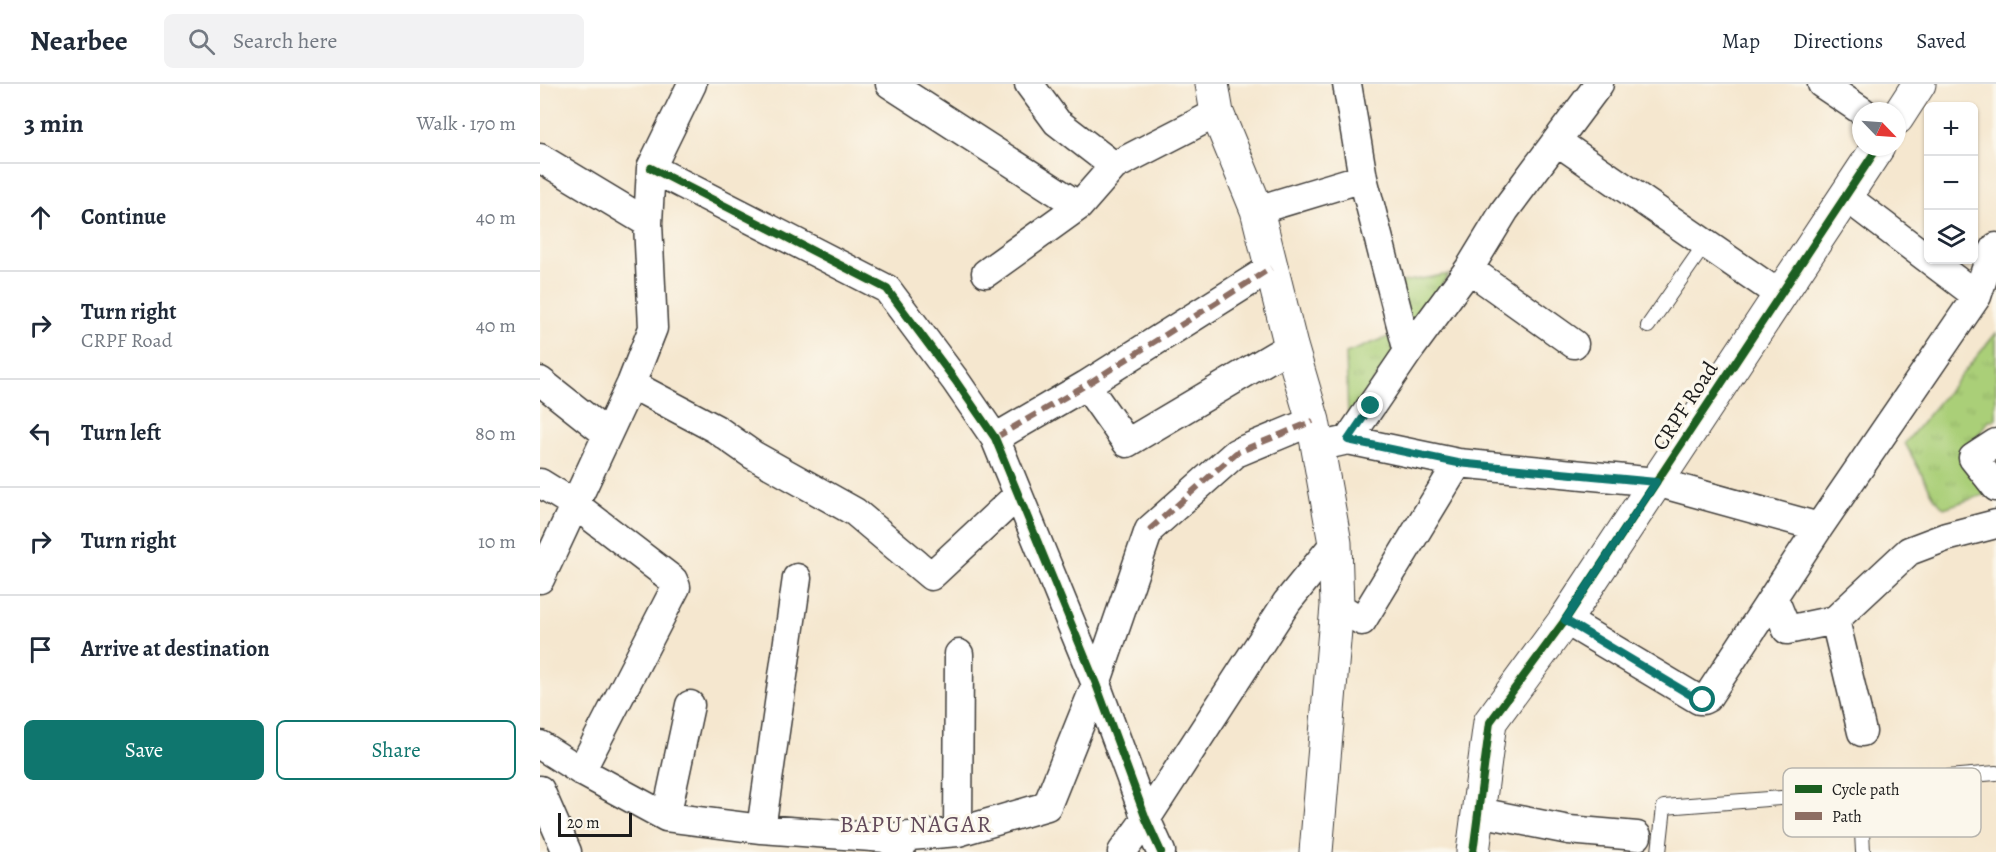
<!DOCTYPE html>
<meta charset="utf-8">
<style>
body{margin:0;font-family:Alegreya,serif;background:#f2f2f3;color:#1f2937}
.controls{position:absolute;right:18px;top:18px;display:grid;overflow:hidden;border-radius:9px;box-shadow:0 2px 4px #0004}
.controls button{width:54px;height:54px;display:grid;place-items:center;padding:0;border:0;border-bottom:2px solid #e0e1e3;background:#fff;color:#1f2937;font:30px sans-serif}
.compass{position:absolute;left:1312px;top:18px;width:54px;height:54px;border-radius:50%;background:#fff;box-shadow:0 2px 4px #0004;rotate:115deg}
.scale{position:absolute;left:18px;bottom:15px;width:74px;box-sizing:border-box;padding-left:6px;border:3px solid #1c1c1c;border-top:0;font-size:16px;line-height:21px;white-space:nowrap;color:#1c1c1c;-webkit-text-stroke:4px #fbf7ec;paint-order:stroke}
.stop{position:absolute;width:18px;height:18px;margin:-14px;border:4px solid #0f766e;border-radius:50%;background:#fff}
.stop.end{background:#0f766e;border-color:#fff;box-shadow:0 2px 6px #0008}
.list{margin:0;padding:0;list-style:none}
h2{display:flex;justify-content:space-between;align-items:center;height:78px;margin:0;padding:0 24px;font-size:26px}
h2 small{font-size:20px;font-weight:400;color:#747a83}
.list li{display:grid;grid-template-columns:39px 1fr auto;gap:18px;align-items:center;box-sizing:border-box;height:108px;padding:0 24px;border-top:2px solid #e0e1e3}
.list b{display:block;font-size:22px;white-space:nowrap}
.list p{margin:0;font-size:20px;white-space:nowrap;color:#747a83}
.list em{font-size:20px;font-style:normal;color:#747a83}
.actions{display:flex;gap:12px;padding:18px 24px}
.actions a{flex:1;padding:14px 0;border:2px solid #0f766e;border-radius:9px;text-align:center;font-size:21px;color:#0f766e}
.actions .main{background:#0f766e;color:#fff}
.icon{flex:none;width:33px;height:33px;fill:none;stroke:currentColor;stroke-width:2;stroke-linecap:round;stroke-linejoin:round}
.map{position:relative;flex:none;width:1456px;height:768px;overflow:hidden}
header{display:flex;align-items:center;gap:36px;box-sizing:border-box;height:84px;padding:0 30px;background:#fff;border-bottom:2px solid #e0e1e3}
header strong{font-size:28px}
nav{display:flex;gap:33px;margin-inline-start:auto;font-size:21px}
.search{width:420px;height:54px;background:#f2f2f3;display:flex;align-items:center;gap:15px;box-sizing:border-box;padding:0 21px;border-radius:9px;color:#747a83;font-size:22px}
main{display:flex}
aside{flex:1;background:#fff}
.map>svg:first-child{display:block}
</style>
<header>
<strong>Nearbee</strong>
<div class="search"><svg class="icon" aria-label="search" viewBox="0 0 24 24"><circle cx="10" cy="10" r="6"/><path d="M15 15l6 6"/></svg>Search here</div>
<nav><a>Map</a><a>Directions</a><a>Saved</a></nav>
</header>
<main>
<aside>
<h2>3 min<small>Walk · 170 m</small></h2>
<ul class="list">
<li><svg class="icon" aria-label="ahead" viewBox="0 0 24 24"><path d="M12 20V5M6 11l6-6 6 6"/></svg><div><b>Continue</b></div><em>40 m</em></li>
<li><svg class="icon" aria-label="right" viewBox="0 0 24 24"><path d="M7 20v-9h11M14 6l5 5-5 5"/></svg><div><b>Turn right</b><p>CRPF Road</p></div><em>40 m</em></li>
<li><svg class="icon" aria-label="left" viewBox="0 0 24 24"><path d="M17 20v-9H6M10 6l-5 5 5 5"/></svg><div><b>Turn left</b></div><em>80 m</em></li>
<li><svg class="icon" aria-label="right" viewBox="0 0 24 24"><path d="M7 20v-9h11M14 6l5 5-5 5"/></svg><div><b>Turn right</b></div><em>10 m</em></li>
<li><svg class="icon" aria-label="arrive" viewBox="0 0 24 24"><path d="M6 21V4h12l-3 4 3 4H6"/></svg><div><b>Arrive at destination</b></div></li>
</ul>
<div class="actions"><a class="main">Save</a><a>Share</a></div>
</aside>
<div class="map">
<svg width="1456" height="768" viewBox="0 0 1456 768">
<defs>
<pattern id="park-tufts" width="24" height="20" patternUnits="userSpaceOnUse" patternTransform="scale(1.5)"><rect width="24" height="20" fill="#aacf78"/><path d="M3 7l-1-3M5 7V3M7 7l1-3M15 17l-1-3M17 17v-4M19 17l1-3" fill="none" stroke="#92b167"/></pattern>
</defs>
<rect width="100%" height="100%" fill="#fbf7ec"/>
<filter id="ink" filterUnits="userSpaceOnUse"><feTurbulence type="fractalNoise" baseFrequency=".0167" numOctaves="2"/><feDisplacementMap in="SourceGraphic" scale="12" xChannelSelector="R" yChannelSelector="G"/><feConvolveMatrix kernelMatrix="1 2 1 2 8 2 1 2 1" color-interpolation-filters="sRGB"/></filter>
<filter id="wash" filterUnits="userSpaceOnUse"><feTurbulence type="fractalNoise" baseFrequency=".008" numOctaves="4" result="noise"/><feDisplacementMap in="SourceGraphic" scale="24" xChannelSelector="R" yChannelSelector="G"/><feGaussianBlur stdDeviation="1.35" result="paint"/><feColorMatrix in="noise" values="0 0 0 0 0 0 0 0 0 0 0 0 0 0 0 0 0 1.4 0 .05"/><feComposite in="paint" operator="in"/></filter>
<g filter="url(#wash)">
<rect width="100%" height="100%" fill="#f5e7cf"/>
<!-- park -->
<path fill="url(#park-tufts)" stroke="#63764a" stroke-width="1.5" d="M909 190 808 334 806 269 861 248 856 199Z
M1456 249V335L1449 337 1421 373 1453 408 1404 424 1394 413 1365 359Z"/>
</g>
<g filter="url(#ink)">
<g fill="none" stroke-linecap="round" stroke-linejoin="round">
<defs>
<path id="lane" d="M1108 242 1165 160
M1371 696 1456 689
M1119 768 1124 723 1320 708 1323 768"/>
<path id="street" d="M350 0 539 122
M489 0 517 38 574 82
M807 0 823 94 868 268
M1282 0 1322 27
M1018 58 1240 211
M0 74 108 139
M111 84 347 205 415 296 455 354 556 600 606 735 621 768
M1305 112 1437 212
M717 126 823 94
M929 185 1034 260
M446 189 539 122 574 82 677 29
M0 297 67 350
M91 300 176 345 213 371 315 428 391 492 478 411
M546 301 587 359 751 262
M455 354 546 301 731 184
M808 356 868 268 929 185 965 126 1059 0
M1456 359 1433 374 1456 403
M777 363 808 356 918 379 1116 398 1279 443
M0 399 34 420 133 496 136 503 41 687
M0 495 91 300 113 244 108 139 111 84 152 0
M1234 514 1247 546 1295 536 1369 467 1406 453 1456 440
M797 522 822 537 918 379
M1025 536 1159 616H1163L1167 614 1279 443 1437 212 1450 173 1456 163
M1295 536 1322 648
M0 661 41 687 126 733 221 745 346 754 361 764
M0 706 27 768
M939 728 1029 746 1097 752
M126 733 150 621
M221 745 257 494
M418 748 419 570
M346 754 418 748 507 722 556 600 609 446 696 369 773 337
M582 768 606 735 747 518 795 459"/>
<path id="secondary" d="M672 0 677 29 717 126 751 262 773 337 795 459 797 522 776 768
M1357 34 1379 0
M933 768 950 638 1025 536 1338 63"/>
</defs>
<!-- lane casing -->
<use href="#lane" stroke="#3d3a37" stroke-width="16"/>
<!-- street casing -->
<use href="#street" stroke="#3d3a37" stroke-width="31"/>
<!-- secondary casing -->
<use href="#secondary" stroke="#3d3a37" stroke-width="35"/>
<!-- lane -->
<use href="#lane" stroke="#fff" stroke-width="14"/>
<!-- street -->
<use href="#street" stroke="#fff" stroke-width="28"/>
<!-- secondary -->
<use href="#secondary" stroke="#fff" stroke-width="33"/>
<!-- quiet -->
<path stroke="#8d6e63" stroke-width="6" stroke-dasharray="12 6" stroke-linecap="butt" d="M455 354 546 301 731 184
M609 446 696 369 773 337"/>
<defs>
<path id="cycleway" d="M111 84 347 205 415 296 455 354 556 600 606 735 621 768
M933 768 950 638 1025 536 1338 63"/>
</defs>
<!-- cycleway casing -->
<use href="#cycleway" stroke="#fbf7ec" stroke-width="11"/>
<!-- cycleway -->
<use href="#cycleway" stroke="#1b5e20" stroke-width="8"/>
</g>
</g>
<g fill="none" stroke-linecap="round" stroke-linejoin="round" filter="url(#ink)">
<!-- route -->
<path stroke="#0f766e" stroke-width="8" d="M831 322 808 356 918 379 1116 398 1025 536 1159 616H1163"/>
</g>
<g text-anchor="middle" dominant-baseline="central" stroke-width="6" stroke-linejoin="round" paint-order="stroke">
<!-- street labels -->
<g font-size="22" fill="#1c1c1c" stroke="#fbf7ec">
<text transform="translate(1145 322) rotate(-57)">CRPF Road</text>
</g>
<!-- neighbourhood labels -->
<g font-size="24" letter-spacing="1.5" fill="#624a5a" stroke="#fbf7ec">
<text x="376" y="740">BAPU NAGAR</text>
</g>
</g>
<!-- legend -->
<rect x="1243" y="684" width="198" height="69" rx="9" fill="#fbf7ec" stroke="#b8b5ae" stroke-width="1.5"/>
<rect x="1255" y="701" width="27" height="8" fill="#1b5e20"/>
<rect x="1255" y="728" width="27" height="8" fill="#8d6e63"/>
<g font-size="16" fill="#1c1c1c">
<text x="1292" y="711">Cycle path</text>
<text x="1292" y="738">Path</text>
</g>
</svg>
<div class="controls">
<button>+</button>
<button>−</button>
<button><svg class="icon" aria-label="layers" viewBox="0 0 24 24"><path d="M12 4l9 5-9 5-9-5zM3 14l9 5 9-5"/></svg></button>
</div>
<svg class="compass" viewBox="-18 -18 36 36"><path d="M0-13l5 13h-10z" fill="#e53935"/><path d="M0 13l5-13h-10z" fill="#747a83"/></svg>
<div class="scale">20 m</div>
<div class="stop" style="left:1163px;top:616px"></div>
<div class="stop end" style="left:831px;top:322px"></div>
</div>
</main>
